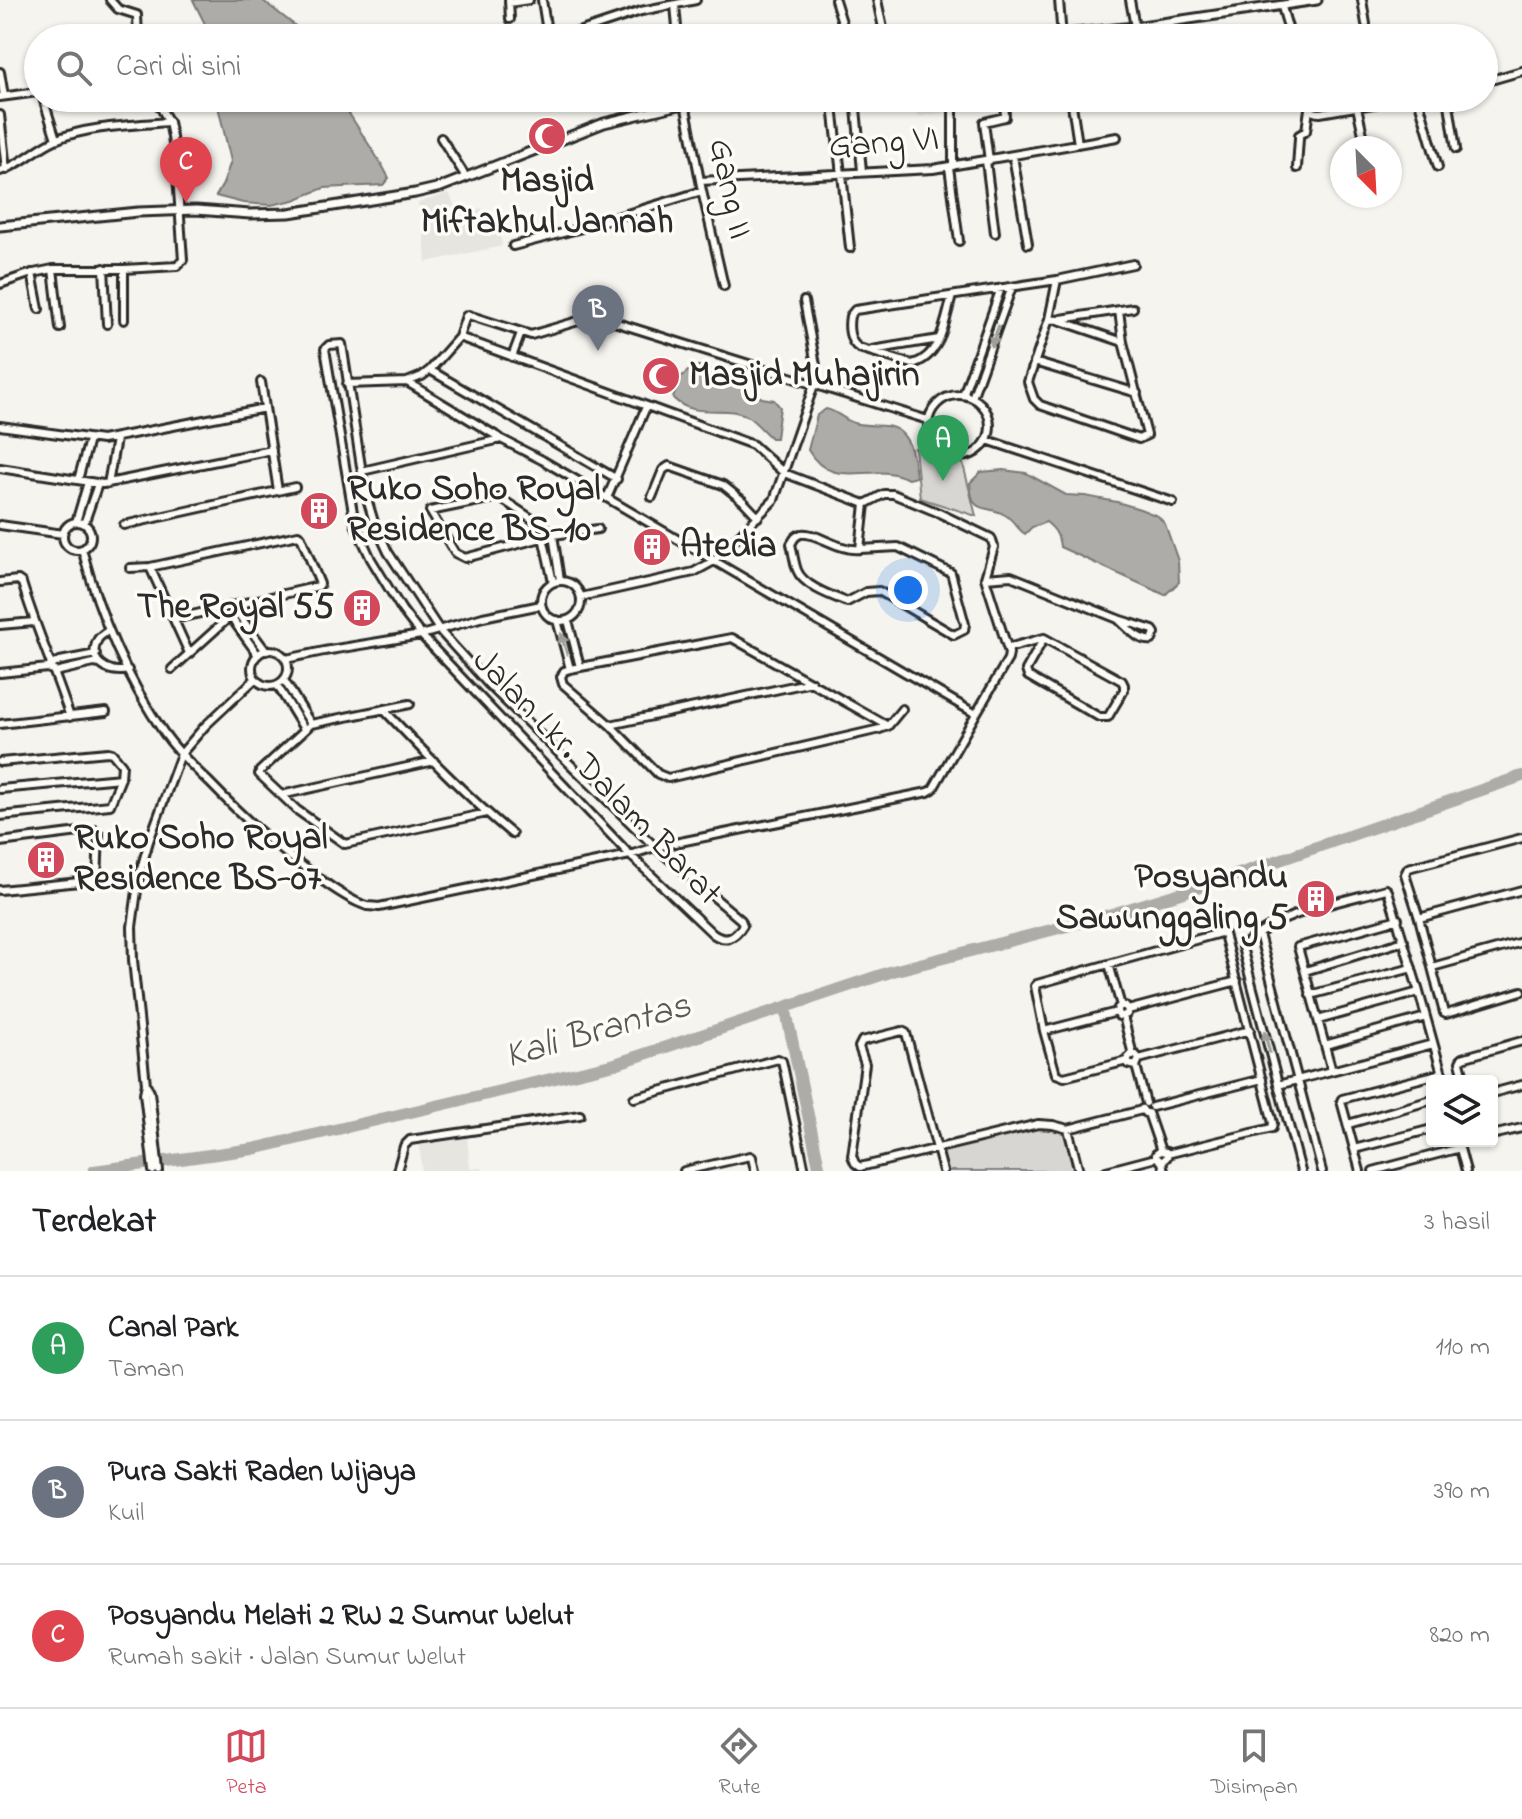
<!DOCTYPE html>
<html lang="id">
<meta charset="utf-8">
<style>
body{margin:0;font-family:"Indie Flower",sans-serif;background:#f6f6f6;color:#202124}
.controls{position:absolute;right:24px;bottom:24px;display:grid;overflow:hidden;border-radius:8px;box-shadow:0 2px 6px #0004}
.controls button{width:72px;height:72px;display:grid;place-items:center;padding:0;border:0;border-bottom:2px solid #e0e0e0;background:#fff;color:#202124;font:40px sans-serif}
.compass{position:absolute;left:1330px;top:136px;width:72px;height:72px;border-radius:50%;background:#fff;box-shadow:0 2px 6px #0004;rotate:156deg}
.you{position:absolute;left:908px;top:590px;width:28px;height:28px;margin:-20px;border:6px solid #fff;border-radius:50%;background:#1a73e8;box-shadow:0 0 0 12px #1a73e833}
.badge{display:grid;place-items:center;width:52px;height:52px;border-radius:50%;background:#d1495b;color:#fff;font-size:26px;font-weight:700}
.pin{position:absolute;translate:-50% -66px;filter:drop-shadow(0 2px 4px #0008)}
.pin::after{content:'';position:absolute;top:42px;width:28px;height:24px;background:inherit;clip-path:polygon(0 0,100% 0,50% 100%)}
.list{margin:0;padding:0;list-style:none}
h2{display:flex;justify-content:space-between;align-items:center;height:104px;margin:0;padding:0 32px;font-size:34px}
h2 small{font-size:26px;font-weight:400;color:#757577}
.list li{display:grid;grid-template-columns:52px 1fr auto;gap:24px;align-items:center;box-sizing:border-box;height:144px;padding:0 32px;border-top:2px solid #e0e0e0}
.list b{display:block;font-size:30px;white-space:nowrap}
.list p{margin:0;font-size:26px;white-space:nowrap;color:#757577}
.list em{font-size:26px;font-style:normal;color:#757577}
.icon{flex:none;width:44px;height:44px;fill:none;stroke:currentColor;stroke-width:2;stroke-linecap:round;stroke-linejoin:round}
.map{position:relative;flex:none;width:1522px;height:1171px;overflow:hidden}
.search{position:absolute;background:#fff;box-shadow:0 2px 6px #0004;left:24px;right:24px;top:24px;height:88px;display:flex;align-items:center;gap:20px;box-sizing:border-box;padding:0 28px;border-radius:44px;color:#757577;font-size:30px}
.sheet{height:536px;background:#fff}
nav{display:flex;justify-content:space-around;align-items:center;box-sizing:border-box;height:112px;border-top:2px solid #e0e0e0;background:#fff;font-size:22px;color:#757577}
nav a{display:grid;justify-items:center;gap:4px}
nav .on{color:#d1495b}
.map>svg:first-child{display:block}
</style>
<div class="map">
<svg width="1522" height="1171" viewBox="0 0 1522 1171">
<rect width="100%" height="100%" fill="#f5f4ef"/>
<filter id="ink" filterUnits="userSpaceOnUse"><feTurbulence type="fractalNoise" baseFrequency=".0125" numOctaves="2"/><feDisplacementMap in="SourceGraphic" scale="16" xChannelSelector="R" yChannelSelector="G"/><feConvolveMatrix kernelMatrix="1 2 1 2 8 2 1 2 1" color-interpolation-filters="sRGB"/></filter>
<g filter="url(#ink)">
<!-- built -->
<path fill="#e6e5e0" d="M913 98H950L952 111 917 117Z
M449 193 460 217 481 208 500 233 502 246 426 262 423 222 418 203Z
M467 1135 470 1168H482V1171H422L419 1140Z"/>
<!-- green -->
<path fill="#d7d6d2" stroke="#81807e" stroke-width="2" d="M915 448 963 464 976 516 920 498Z
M1038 1124 1068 1129 1079 1171H943L937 1148Z"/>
<!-- water -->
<path fill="#adaca9" stroke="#797877" stroke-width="2" d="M193 0H262L311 38H212Z
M216 98H339L382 165 389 178 383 185 324 188 294 200 271 205 243 203 216 196 223 184 231 161Z
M694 366H704L762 398 774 400 780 407 776 438H771C764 432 756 422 747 416 726 404 694 420 673 398L681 377Z
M826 409C837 411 844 420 854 423 864 426 876 425 886 426 910 429 914 456 916 477L908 479C871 460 833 493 808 450L817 415Z
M1003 470 1026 473 1066 495 1085 496 1117 502 1140 509 1158 516 1165 524 1178 561 1179 582 1165 595 1060 547C1059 535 1055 529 1046 522L1032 527 1025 534C1017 529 1014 520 1005 515 985 503 972 517 970 483L981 472Z"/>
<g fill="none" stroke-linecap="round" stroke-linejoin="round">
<!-- river -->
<path stroke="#adaca9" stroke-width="12" d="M785 1007 820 1171
M94 1171 253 1149 615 1064 893 971 1109 915 1213 883 1522 776"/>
<defs>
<path id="minor" d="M110 0 118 9 137 15 138 38
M509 0 510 19
M542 0 548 38
M835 0 847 38
M877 0 885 38
M1059 0 1062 38
M1130 0 1135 27
M1362 0 1366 24
M509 3 529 0
M675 5 678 38
M1282 7 1291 38
M560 38 641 11 696 0
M0 72 4 96
M1484 82 1522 71
M0 97 38 92
M43 98 56 139
M684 98 702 191 724 286
M832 98 841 174
M855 98 862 171
M910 98 911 105
M1071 98 1078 144
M1306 98C1308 107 1310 113 1320 113L1408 98
M1418 98 1438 167
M1448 98 1456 149
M1357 107 1366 148
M0 115 6 170
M441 138 466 177
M1013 156 1028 244
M986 161 995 233
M989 161 984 122 1005 117 1004 98
M953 166V101L959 98
M949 167 959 241
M1297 168 1299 138V135L1306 131 1309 109
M0 171C21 165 35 149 55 140 86 126 134 125 169 122
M842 174 850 248
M700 181 933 169 1117 137
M513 246 578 229 702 191
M104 268 107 324
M53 269 60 328
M124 269V320
M32 273 39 309
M1057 280 1049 319 1028 382 1034 399 1040 405 1139 439 1147 435 1123 342 1119 310
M0 284 29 274 53 269H124L177 266 183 260 177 175 172 137 169 122 155 98
M952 296C945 321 941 357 912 364L859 348C849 342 848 327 850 316L855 310 1057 280 1133 264
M1049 319 1058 320 1123 342
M1061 319 1133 308
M459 337 753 445 784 473 865 504
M342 344 365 492 374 522 388 552 440 631 488 684 655 847 741 920 743 925C735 938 726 943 713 934L630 855 421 635 402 610 371 559 355 524 325 349 329 345Z
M872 350 939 339
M512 357 521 333
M1034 362 1137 393
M430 370 617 479
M261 382 278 491
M407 382 500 438
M347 384 407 382 422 376 430 370 459 337 466 316 468 315 531 335 595 316 928 420
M928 426a31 31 0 1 1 62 0a31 31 0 1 1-62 0Z
M963 395 1001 288
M972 398 1012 287
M0 426 102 440 265 408
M987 440 1173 502
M0 468 103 484 272 450
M78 480 89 440
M108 484 116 439
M652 497 663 470 669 466 723 485 743 501 758 517
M607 498 646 407
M63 536a14 14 0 1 1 28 0a14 14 0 1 1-28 0Z
M76 522 88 482
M84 524 98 484
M0 525 63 534
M124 525 295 487
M543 537 553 582
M82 549C99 613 126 678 164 733 177 751 193 767 209 782 238 812 267 840 300 864 315 876 349 901 367 906 368 906 379 907 379 907L630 855 655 847 928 792 933 789 976 714 542 460 501 439 362 471
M860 549 898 547 951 573 965 624 964 630 954 635 879 591 866 592 847 602C832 596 803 586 797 570 794 562 793 552 791 544 794 539 795 536 801 534 815 531 840 552 860 549L865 504 884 494H893L939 513 991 538 994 547 985 578 1009 653 1008 659 976 714
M150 567 189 653
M130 568 150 567 298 535 301 537 320 584 319 586 174 619
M985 578 1011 576 1118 619 1153 630 1155 633 1152 640C1139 642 1128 628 1118 619
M560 580 553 535 549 530 500 498H493L430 511 455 553 465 558 553 535 598 529
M541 601a20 20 0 1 1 40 0a20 20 0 1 1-40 0Z
M0 582 18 580 22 583C36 628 55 672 70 717
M581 597 694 572 714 561 774 500 814 385 816 365 804 301
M236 611 266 651
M230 616 258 655
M557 620 570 669
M568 620 580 667
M0 625 34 622
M109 630C105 633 101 635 98 639 86 661 108 675 128 670
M1008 648 1044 638 1122 681 1124 685V690L1108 717H1099L1028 676 1026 670 1044 638
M252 668a18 18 0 1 1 36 0a18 18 0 1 1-36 0Z
M286 659 324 651 421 635 483 617 541 605
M50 666 60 661 96 654
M172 669 244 604
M0 673 48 668 55 672 94 663 100 664
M284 680 311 724
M277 685 304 729
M410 704 311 724 260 771 259 774 297 810 345 844 487 813
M384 710C425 753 466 796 512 834
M0 724 106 712
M610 725 812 682
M888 726 732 638 570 669 564 671 561 677 563 684 610 725 658 774 668 778 880 729 888 726 902 709
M0 762 108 752 112 753 122 765 121 778 110 805 0 816
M0 789 121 778
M281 795 434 761
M1522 838 1408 868 1405 874 1419 918 1444 1013 1446 1014 1522 991
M0 842 95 830 99 834 97 880
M0 890 139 876
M1419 918 1522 890
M1259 934 1322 1171
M1109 964 1121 1006
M1432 967 1522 942
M1305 971 1404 941
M1310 995 1412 968
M1128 1010 1237 981
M1123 1016 1127 1014 1128 1010 1125 1006H1121L1118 1008 1117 1012 1119 1016H1123L1133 1055
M1318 1020 1419 992
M1044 1031 1117 1012
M1325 1045 1426 1017
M1139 1059 1250 1030
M1127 1061 1064 1077 1056 1074 1044 1031 1035 986 1037 984 1220 933 1224 934 1273 1123 1272 1128 1268 1129 1167 1154
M1136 1066 1128 1064V1058L1131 1055H1136L1139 1059 1136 1066 1146 1103
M1332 1071 1298 947 1398 919
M1465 1081 1460 1062 1462 1058 1522 1041
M146 1084 150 1092 159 1171
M1278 1085 1433 1044
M1492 1093 1522 1085
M634 1098 778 1059 782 1061 783 1065 805 1171
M1152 1107 1262 1079
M1142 1109 1145 1113H1148L1161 1151
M1348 1124 1432 1100
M1068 1129 1079 1171
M1492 1135 1522 1128
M1458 1141 1466 1171
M1354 1149 1432 1129
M1162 1162 1167 1157 1166 1152 1161 1151 1156 1154V1157L1162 1162 1164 1171
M153 1171 144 1093 146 1084 133 960 132 927 139 876 149 841 181 754 205 726 255 679
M397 1171 404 1146 410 1140 580 1115
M684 1171 750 1156 752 1157 755 1171
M943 1171 906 1033 902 1031 862 1041 859 1047 865 1064 852 1156 855 1163 860 1167 1038 1124 1053 1125 1068 1129 1142 1110
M1106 1171 1152 1159
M1301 1171 1242 947C1280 911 1337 903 1386 889L1388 891 1419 992 1444 1081
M1360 1171 1341 1101 1342 1099 1442 1073
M1373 1171 1460 1148"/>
<path id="tertiary" d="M1025 38 1135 27 1317 0
M0 226 138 212 196 210 250 214 289 213 415 193 441 187 604 123 708 98"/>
</defs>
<!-- minor casing -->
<use href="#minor" stroke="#2b2b2b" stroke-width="12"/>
<!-- tertiary casing -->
<use href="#tertiary" stroke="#2b2b2b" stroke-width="13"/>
<!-- minor -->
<use href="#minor" stroke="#fdfcf7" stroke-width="6"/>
<!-- tertiary -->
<use href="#tertiary" stroke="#fdfcf7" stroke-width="7"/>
</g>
<!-- one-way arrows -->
<defs><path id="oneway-solid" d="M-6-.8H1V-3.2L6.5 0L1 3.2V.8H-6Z" transform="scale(2)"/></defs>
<g fill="#9e9e9b">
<use href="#oneway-solid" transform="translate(995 336) rotate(110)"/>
<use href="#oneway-solid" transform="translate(564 644) rotate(-106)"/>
<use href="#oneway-solid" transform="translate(1267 1042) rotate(-105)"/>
</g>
</g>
<!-- icons -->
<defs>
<symbol id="mosque-disc" viewBox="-11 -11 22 22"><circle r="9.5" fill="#d1495b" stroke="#fdfcf7"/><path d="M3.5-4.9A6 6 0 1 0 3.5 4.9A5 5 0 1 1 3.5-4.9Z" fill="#fff"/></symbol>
<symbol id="building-disc" viewBox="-11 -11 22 22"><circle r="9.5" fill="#d1495b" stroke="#fdfcf7"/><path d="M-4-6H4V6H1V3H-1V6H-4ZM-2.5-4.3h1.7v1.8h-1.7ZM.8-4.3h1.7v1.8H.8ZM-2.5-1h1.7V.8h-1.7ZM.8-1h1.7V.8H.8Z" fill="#fff"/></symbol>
</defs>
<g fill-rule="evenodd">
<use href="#mosque-disc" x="525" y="114" width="44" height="44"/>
<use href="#mosque-disc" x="639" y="354" width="44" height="44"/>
<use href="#building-disc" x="297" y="489" width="44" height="44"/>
<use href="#building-disc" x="630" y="525" width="44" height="44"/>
<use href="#building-disc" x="340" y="586" width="44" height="44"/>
<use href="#building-disc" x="24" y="838" width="44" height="44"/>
<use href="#building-disc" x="1294" y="877" width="44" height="44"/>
</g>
<g text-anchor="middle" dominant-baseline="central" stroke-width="7" stroke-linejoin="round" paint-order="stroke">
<!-- street labels -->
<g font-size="36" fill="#2b2b2b" stroke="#fdfcf7">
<text transform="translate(884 144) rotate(-4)">Gang VI</text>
<text transform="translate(729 189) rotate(78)">Gang II</text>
<text transform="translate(596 778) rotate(46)">Jalan Lkr. Dalam Barat</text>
</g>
<!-- poi labels -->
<g font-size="36" font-weight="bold" fill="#2b2b2b" stroke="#fdfcf7" text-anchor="start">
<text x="547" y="182" text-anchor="middle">Masjid<tspan x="547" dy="41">Miftakhul Jannah</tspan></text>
<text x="689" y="376">Masjid Muhajirin</text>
<text x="347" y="490">Ruko Soho Royal<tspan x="347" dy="41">Residence BS-10</tspan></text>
<text x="680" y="547">Atedia</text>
<text x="334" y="608" text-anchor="end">The Royal 55</text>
<text x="74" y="839">Ruko Soho Royal<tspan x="74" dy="41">Residence BS-07</tspan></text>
<text x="1288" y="878" text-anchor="end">Posyandu<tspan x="1288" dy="41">Sawunggaling 5</tspan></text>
</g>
<!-- water labels -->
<g font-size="38" font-style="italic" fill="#585857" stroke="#fdfcf7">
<text transform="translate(598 1032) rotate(-16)">Kali Brantas</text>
</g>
</g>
</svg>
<div class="controls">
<button><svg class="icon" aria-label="layers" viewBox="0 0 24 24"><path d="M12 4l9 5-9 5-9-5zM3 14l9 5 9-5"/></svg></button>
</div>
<svg class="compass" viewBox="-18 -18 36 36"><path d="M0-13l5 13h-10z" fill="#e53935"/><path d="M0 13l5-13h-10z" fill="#757577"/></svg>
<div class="you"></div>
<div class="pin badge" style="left:943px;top:481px;background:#2e9e5b">A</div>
<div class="pin badge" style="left:598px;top:351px;background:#6b7280">B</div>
<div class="pin badge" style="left:186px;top:203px;background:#e0444e">C</div>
<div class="search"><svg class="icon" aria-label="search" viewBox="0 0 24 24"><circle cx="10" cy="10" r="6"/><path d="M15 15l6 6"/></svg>Cari di sini</div>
</div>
<section class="sheet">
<h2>Terdekat<small>3 hasil</small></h2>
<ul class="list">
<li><span class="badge" style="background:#2e9e5b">A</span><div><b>Canal Park</b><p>Taman</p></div><em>110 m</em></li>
<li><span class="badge" style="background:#6b7280">B</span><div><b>Pura Sakti Raden Wijaya</b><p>Kuil</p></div><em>390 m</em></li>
<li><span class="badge" style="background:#e0444e">C</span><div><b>Posyandu Melati 2 RW 2 Sumur Welut</b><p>Rumah sakit · Jalan Sumur Welut</p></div><em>820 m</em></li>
</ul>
</section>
<nav>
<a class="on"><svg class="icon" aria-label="map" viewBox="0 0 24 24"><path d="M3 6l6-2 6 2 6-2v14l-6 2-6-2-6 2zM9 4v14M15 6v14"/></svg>Peta</a>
<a><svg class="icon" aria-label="directions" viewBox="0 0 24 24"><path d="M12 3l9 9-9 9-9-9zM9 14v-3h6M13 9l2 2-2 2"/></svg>Rute</a>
<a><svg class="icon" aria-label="saved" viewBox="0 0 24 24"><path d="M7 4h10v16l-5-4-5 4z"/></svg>Disimpan</a>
</nav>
